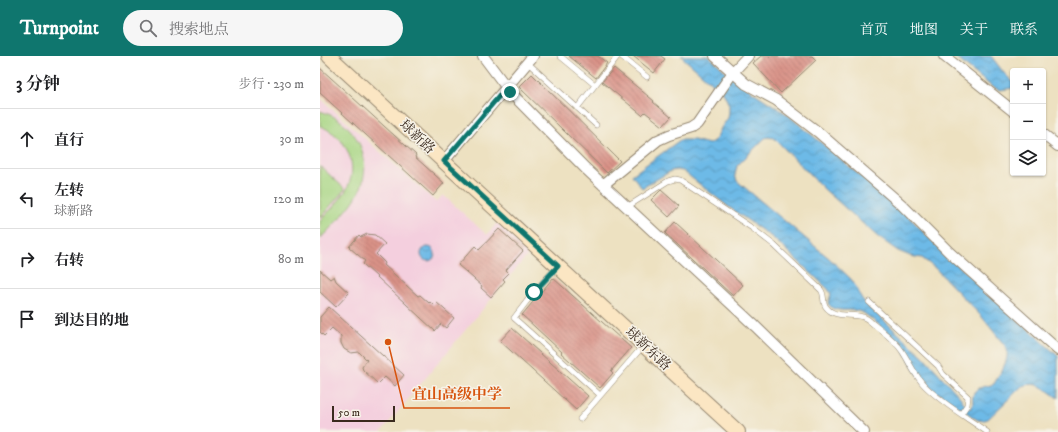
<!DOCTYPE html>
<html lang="zh">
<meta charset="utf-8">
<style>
body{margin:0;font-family:"IM FELL DW Pica","Noto Serif SC",serif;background:#f6f6f6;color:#202124}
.controls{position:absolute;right:12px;top:12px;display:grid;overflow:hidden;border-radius:4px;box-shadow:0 1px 3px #0004}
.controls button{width:36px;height:36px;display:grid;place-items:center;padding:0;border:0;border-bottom:1px solid #e0e0e0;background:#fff;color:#202124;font:20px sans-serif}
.scale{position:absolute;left:12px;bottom:10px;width:63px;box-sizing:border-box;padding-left:4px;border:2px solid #3b2a1e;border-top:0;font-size:11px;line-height:14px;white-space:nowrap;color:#3b2a1e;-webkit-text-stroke:3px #f7f3e8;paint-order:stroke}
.stop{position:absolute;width:12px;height:12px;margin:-9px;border:3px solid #0f766e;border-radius:50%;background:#fff}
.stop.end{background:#0f766e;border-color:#fff;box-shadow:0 1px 4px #0008}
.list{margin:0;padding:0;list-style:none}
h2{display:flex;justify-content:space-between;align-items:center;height:52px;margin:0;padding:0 16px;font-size:17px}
h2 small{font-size:13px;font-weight:400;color:#757577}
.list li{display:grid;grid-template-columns:26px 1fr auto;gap:12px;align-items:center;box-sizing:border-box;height:60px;padding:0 16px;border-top:1px solid #e0e0e0}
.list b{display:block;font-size:15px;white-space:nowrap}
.list p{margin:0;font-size:13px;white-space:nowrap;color:#757577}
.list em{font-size:13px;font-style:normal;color:#757577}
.icon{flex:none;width:22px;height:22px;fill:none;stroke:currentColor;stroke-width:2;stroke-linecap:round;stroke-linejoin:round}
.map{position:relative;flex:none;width:738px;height:376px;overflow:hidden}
header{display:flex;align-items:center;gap:24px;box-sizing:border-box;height:56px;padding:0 20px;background:#0f766e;color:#fff}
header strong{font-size:19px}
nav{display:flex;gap:22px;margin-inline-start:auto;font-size:14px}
.search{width:280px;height:36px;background:#f6f6f6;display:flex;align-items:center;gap:10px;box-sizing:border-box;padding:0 14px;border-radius:22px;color:#757577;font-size:15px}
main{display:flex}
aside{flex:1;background:#fff}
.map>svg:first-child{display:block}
</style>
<header>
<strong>Turnpoint</strong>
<div class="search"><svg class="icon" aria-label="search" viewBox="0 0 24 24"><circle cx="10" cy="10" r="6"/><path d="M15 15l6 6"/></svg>搜索地点</div>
<nav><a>首页</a><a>地图</a><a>关于</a><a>联系</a></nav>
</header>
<main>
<aside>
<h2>3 分钟<small>步行 · 230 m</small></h2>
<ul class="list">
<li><svg class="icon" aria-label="ahead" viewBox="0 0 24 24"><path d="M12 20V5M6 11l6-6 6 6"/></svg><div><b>直行</b></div><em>30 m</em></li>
<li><svg class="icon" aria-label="left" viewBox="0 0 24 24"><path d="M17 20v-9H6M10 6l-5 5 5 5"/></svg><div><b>左转</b><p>球新路</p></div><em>120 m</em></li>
<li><svg class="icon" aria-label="right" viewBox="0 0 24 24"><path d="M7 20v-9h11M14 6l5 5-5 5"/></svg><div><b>右转</b></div><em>80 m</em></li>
<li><svg class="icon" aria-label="arrive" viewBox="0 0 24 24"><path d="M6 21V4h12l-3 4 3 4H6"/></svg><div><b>到达目的地</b></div></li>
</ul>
</aside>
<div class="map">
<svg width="738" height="376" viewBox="0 0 738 376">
<defs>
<pattern id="water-waves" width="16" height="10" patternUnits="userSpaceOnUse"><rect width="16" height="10" fill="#6dbae7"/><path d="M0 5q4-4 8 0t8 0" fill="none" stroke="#5b97bb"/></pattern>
<pattern id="building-back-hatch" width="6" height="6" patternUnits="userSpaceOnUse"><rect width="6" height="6" fill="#d99287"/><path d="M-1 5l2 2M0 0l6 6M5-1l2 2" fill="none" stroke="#b1776e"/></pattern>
</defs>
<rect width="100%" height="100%" fill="#f7f3e8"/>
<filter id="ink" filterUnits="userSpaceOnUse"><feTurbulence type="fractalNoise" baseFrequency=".025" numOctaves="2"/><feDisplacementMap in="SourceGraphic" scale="8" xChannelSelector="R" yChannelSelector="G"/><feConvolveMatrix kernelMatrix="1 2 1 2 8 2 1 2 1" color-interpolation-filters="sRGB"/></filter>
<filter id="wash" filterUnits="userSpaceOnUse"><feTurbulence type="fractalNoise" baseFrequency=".012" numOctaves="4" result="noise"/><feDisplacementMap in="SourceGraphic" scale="16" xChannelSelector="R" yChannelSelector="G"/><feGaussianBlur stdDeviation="0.9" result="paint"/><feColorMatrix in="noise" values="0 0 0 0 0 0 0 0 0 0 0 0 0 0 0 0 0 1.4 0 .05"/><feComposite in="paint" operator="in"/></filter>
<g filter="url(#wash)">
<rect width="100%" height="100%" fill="#ede1c1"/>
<!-- built -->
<path fill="#f4cfde" d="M0 42 116 146 123 139 167 179 177 167 210 196 61 376H0Z"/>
<!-- garden -->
<path fill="#a7d583" stroke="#718050" d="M0 55C36 65 56 104 38 138 30 153 11 171 0 183V165C8 156 18 147 25 136 41 111 27 80 0 70Z
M0 110 25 133 0 162Z"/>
<!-- water -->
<path fill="url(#water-waves)" stroke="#547282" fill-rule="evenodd" d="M361 0H389L416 25 468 59 587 159 619 192 738 300V342C726 334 716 323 701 331L668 363C663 364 661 366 656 363 650 360 645 354 639 351 626 341 610 334 600 321 591 311 588 297 579 287 574 281 548 259 542 256 531 251 514 259 508 247L511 238 508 233 453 182 406 149 363 115 357 114 351 115 322 132 312 119 360 84H374L389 88 396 83 401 72 408 62 409 56V49L404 38ZM448 81 454 82 456 84 504 133 558 181 578 195 590 200 602 202 615 212 662 261 686 291C691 304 679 318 674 328 667 331 654 330 653 340 652 345 654 348 651 353L643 346 641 342 603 300 548 250 542 243 536 231 531 223 510 203 417 125 415 119 417 110 445 82Z
M634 0H671L684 17 693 26V32L680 34 672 31Z
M101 198a7 7 0 1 1 14 0a7 7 0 1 1-14 0Z"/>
<g id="blocks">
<!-- building -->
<path fill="url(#building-back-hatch)" d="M249 0H278L287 7 276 22Z
M313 0H341L345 3 334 17Z
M441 0H492L496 4 461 37 433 7Z
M0 12 96 99 95 101 124 127 113 140 0 37Z
M294 12 334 45 333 46 351 61 343 70 325 56 322 59 282 26Z
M212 18 300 105 287 117 199 31Z
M341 134 359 150 349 161 331 144Z
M355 166 423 229 413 240 345 177Z
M179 173 203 195 186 214 189 217 183 223 185 225 171 241 161 232 162 230 138 209 155 190 159 194Z
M47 178 55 179 65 188 56 198 65 207 64 209 98 240 100 239 109 247 110 246 113 249 116 246 134 262 126 272 121 268 115 275 43 208 45 205 29 191 39 179 41 181Z
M0 214 10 223 14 220 16 225 29 237 16 251 0 236Z
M233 222 311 292 291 315 293 317 280 332 241 297 242 296 202 259Z
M9 251 84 319 75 330 65 321 58 328 43 314 42 311 47 304 39 296 31 297 24 293 21 287V280L12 272 4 280 0 276V261Z
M192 272 268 340 256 354 180 285Z"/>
</g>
</g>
<g filter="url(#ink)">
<use href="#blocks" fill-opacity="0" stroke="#948670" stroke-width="1"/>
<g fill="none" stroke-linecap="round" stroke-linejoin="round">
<defs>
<path id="lane" d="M240 0 275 29
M301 0 327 21
M208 7 276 69
M257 52 298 0
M307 151 348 125 355 123 360 124 432 172 454 189 501 234C505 239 502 246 506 251 515 263 531 257 543 261 547 262 550 265 553 268 563 276 575 284 582 295 590 307 595 320 605 330 623 348 646 361 667 376
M237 211 214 236 194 262 280 339
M549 246 618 310 623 318 648 341 647 349 641 358
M260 363 323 290"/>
<path id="street" d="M163 0 190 36 265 112 435 270 544 376
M395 0 426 28 456 44 498 76 581 148 629 196 738 294
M624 0 693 55
M723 78 738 90
M124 105 213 0
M283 129 338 84 349 79 371 72 377 68 413 16 428 0"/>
<path id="secondary" d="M9 0 418 376"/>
</defs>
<!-- lane casing -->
<use href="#lane" stroke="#948670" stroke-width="6"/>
<!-- street casing -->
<use href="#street" stroke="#948670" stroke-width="12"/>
<!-- secondary casing -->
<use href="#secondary" stroke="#948670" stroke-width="16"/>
<!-- lane -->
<use href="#lane" stroke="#fff" stroke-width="5"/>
<!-- street -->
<use href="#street" stroke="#fff" stroke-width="10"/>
<!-- secondary -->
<use href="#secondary" stroke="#fbe6c3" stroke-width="14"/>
</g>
</g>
<g fill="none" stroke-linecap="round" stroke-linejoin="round" filter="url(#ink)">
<!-- route -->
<path stroke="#0f766e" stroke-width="5" d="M190 36 186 32 124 105 238 210 214 236"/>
</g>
<g text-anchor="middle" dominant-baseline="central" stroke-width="3" stroke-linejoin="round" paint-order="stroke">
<!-- street labels -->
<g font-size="14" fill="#3b2a1e" stroke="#f7f3e8">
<text transform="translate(97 81) rotate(43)">球新路</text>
<text transform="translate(328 293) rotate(43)">球新东路</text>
</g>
</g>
<!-- callouts -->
<path fill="none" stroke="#d7540e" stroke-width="1.5" d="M68 286L84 352H190"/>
<circle fill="#d7540e" stroke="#f7f3e8" stroke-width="1.5" cx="68" cy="286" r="4"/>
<g font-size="15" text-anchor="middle" font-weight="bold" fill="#d7540e" stroke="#f7f3e8" stroke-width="3" stroke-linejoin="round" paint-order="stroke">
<text x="137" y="343">宜山高级中学</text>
</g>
</svg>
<div class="controls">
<button>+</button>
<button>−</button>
<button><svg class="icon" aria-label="layers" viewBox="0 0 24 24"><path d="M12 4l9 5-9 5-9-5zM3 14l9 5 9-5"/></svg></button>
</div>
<div class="scale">50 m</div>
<div class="stop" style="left:214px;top:236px"></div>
<div class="stop end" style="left:190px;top:36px"></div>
</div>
</main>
